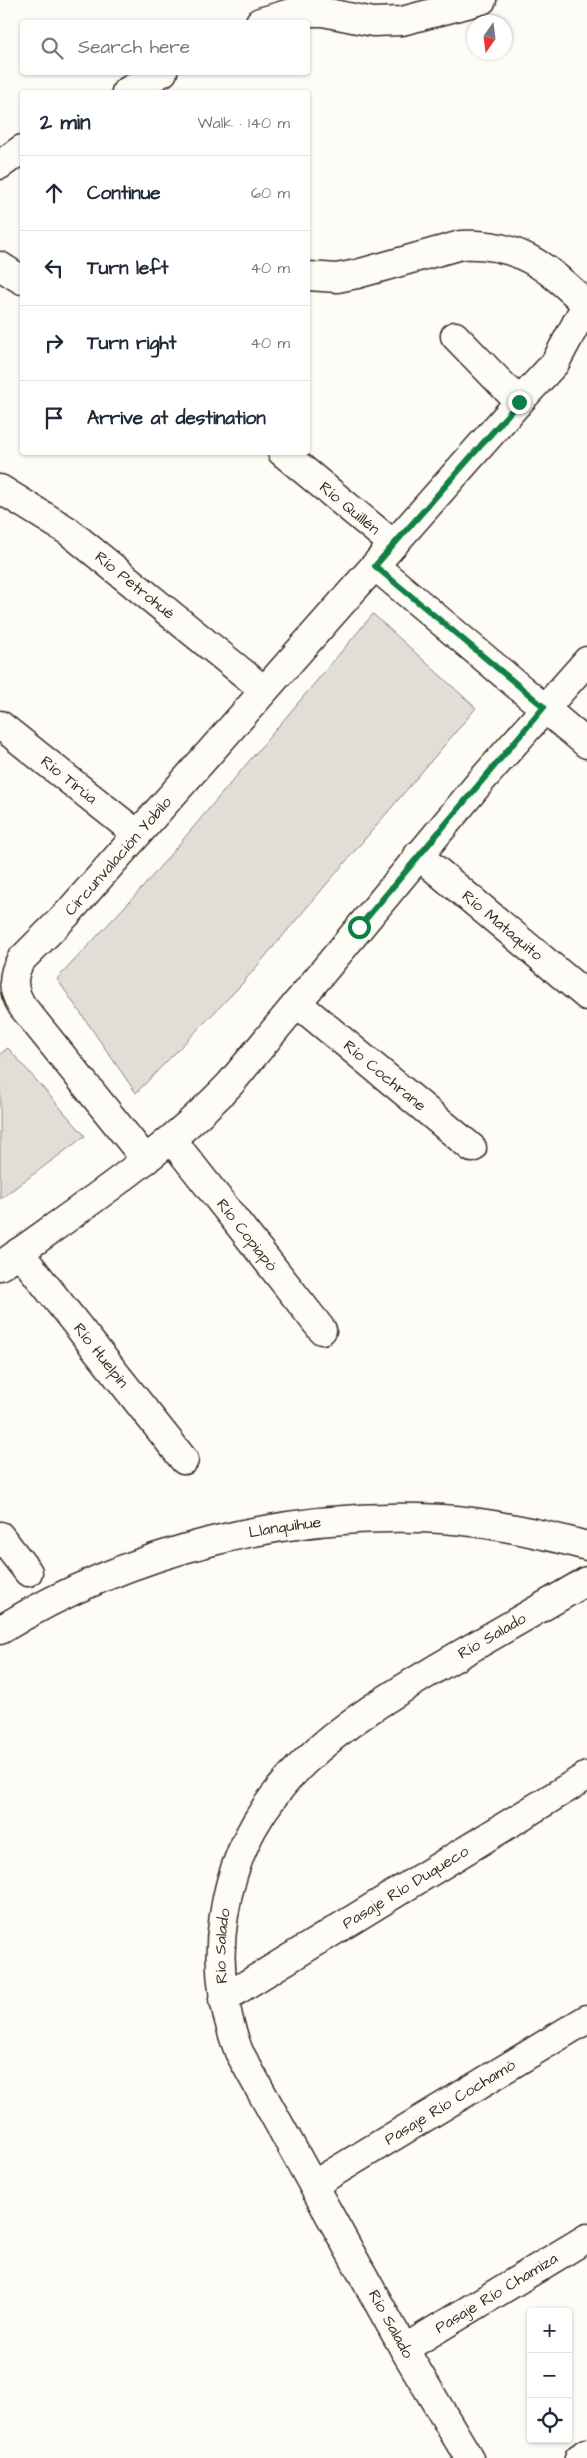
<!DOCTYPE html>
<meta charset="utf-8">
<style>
body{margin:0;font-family:"Architects Daughter",sans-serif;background:#f2f2f3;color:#1f2937}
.controls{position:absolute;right:15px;bottom:15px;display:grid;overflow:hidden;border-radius:5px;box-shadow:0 1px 4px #0004}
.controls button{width:45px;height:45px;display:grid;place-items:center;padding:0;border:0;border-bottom:1px solid #e0e1e3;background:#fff;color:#1f2937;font:25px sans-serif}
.compass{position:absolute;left:467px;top:15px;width:45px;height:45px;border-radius:50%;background:#fff;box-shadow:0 1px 4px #0004;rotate:194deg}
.stop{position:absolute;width:15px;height:15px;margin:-11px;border:4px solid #0b8043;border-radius:50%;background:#fff}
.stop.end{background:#0b8043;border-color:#fff;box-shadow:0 1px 5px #0008}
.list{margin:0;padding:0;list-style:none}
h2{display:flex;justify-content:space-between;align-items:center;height:65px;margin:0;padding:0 20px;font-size:21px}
h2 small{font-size:16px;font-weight:400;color:#747a83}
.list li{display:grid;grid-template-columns:32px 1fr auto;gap:15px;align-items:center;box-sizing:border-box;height:75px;padding:0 20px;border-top:1px solid #e0e1e3}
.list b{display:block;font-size:19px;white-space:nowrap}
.list em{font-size:16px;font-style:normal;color:#747a83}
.icon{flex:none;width:28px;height:28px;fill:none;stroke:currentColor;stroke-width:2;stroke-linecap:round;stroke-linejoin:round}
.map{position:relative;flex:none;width:587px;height:2458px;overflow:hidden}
.search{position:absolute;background:#fff;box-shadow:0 1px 4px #0004;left:20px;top:20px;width:290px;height:55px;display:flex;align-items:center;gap:12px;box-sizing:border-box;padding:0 18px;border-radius:5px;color:#747a83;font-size:19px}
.panel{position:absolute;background:#fff;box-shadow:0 1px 4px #0004;left:20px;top:90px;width:290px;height:365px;border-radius:5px}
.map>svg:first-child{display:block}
</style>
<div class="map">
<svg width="587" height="2458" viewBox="0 0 587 2458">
<rect width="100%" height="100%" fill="#fdfcf7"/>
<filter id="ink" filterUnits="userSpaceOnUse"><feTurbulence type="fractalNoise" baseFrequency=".02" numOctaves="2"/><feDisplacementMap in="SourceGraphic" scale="10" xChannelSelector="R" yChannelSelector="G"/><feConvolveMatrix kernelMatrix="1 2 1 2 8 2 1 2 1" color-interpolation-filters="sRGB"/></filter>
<g filter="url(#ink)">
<!-- green -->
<path fill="#e1ded7" stroke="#8e847a" d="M373 614 476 708 241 985 136 1093 57 979 143 887Z
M8 1048 85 1136 0 1199V1054Z"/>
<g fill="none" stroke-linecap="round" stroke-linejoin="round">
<defs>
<g id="street">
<path d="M260 22 294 12H323L373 22 402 21 482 0"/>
<path d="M126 92 163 72"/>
<path d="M0 165 22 149"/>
<path d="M0 266 22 280"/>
<path d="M308 276 337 278 357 274 461 245C518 242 547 267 586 304"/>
<path d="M455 336 519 402"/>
<path id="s1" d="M282 452 393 544"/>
<path id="s2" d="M0 489 68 531 264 690"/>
<path d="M375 566 587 744"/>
<path id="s3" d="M0 725 137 834"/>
<path id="s4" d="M418 855 587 996"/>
<path id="s5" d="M297 1003 472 1148"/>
<path id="s6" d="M172 1140 322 1330"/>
<path id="s7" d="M146 1160 22 1006C12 990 11 976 21 960L68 913 519 402 555 363 587 303"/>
<path id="s8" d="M19 1252 184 1460"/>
<path d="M0 1266C79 1209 162 1155 230 1084L481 781 587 661"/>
<path d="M0 1536 28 1572"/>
<path id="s9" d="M0 1630C130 1550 289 1510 442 1519 491 1522 539 1533 587 1546"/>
<path id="s10" d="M223 1999 587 1776"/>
<path id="s11" d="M313 2185 587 2019"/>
<path id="s12" d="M404 2349 587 2238"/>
<path id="s13" d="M469 2458 404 2349 239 2052C222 2008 216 1963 224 1915 243 1785 342 1724 447 1662 493 1635 540 1608 587 1581"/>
<path d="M579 2458 587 2453"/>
</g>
</defs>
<!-- street casing -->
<use href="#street" stroke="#3b2a1e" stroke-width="31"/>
<!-- street -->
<use href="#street" stroke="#fdfcf7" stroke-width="28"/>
</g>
</g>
<g fill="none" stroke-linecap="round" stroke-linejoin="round" filter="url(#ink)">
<!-- route -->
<path stroke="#0b8043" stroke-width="6" d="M359 927 544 707 375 566 519 402"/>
</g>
<g text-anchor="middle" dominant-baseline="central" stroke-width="5" stroke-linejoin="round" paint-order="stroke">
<!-- street labels -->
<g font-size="16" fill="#3b2a1e" stroke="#fdfcf7">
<text stroke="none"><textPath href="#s1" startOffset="88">Río Quillén</textPath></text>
<text stroke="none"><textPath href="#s2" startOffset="166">Río Petrohué</textPath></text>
<text stroke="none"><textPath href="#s3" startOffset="88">Río Tirúa</textPath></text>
<text stroke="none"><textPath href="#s7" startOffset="389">Circunvalación Yobilo</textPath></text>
<text stroke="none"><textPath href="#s4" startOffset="110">Río Mataquito</textPath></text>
<text stroke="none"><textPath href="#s5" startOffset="114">Río Cochrane</textPath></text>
<text stroke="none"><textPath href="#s6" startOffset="121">Río Copiapó</textPath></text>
<text stroke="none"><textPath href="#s8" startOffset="132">Río Huelpín</textPath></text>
<text stroke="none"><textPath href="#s9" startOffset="305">Llanquihue</textPath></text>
<text stroke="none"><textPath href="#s13" startOffset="1009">Río Salado</textPath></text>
<text stroke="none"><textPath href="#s10" startOffset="214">Pasaje Río Duqueco</textPath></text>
<text stroke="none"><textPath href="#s13" startOffset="575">Río Salado</textPath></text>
<text stroke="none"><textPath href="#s11" startOffset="160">Pasaje Río Cochamó</textPath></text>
<text stroke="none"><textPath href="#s12" startOffset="108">Pasaje Río Chamiza</textPath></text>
<text transform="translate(391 2324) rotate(61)">Río Salado</text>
</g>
</g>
</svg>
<div class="controls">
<button>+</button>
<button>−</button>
<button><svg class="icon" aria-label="locate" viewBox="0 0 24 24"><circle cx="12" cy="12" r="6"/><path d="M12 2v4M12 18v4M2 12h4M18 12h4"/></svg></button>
</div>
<svg class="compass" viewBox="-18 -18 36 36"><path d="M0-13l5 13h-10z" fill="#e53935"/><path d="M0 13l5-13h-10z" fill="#747a83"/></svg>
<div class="stop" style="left:359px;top:927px"></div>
<div class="stop end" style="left:519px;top:402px"></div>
<div class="search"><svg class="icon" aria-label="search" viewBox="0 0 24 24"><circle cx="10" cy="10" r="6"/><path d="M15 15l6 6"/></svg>Search here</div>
<section class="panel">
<h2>2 min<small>Walk · 140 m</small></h2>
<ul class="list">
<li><svg class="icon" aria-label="ahead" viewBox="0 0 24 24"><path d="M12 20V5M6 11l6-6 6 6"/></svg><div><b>Continue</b></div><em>60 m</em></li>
<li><svg class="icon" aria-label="left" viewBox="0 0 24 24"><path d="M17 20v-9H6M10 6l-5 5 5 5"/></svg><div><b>Turn left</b></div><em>40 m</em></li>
<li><svg class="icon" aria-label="right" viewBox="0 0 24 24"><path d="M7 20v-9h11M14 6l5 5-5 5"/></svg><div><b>Turn right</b></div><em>40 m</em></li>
<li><svg class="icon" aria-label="arrive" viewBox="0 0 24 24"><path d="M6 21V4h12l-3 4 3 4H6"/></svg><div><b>Arrive at destination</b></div></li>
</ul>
</section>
</div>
